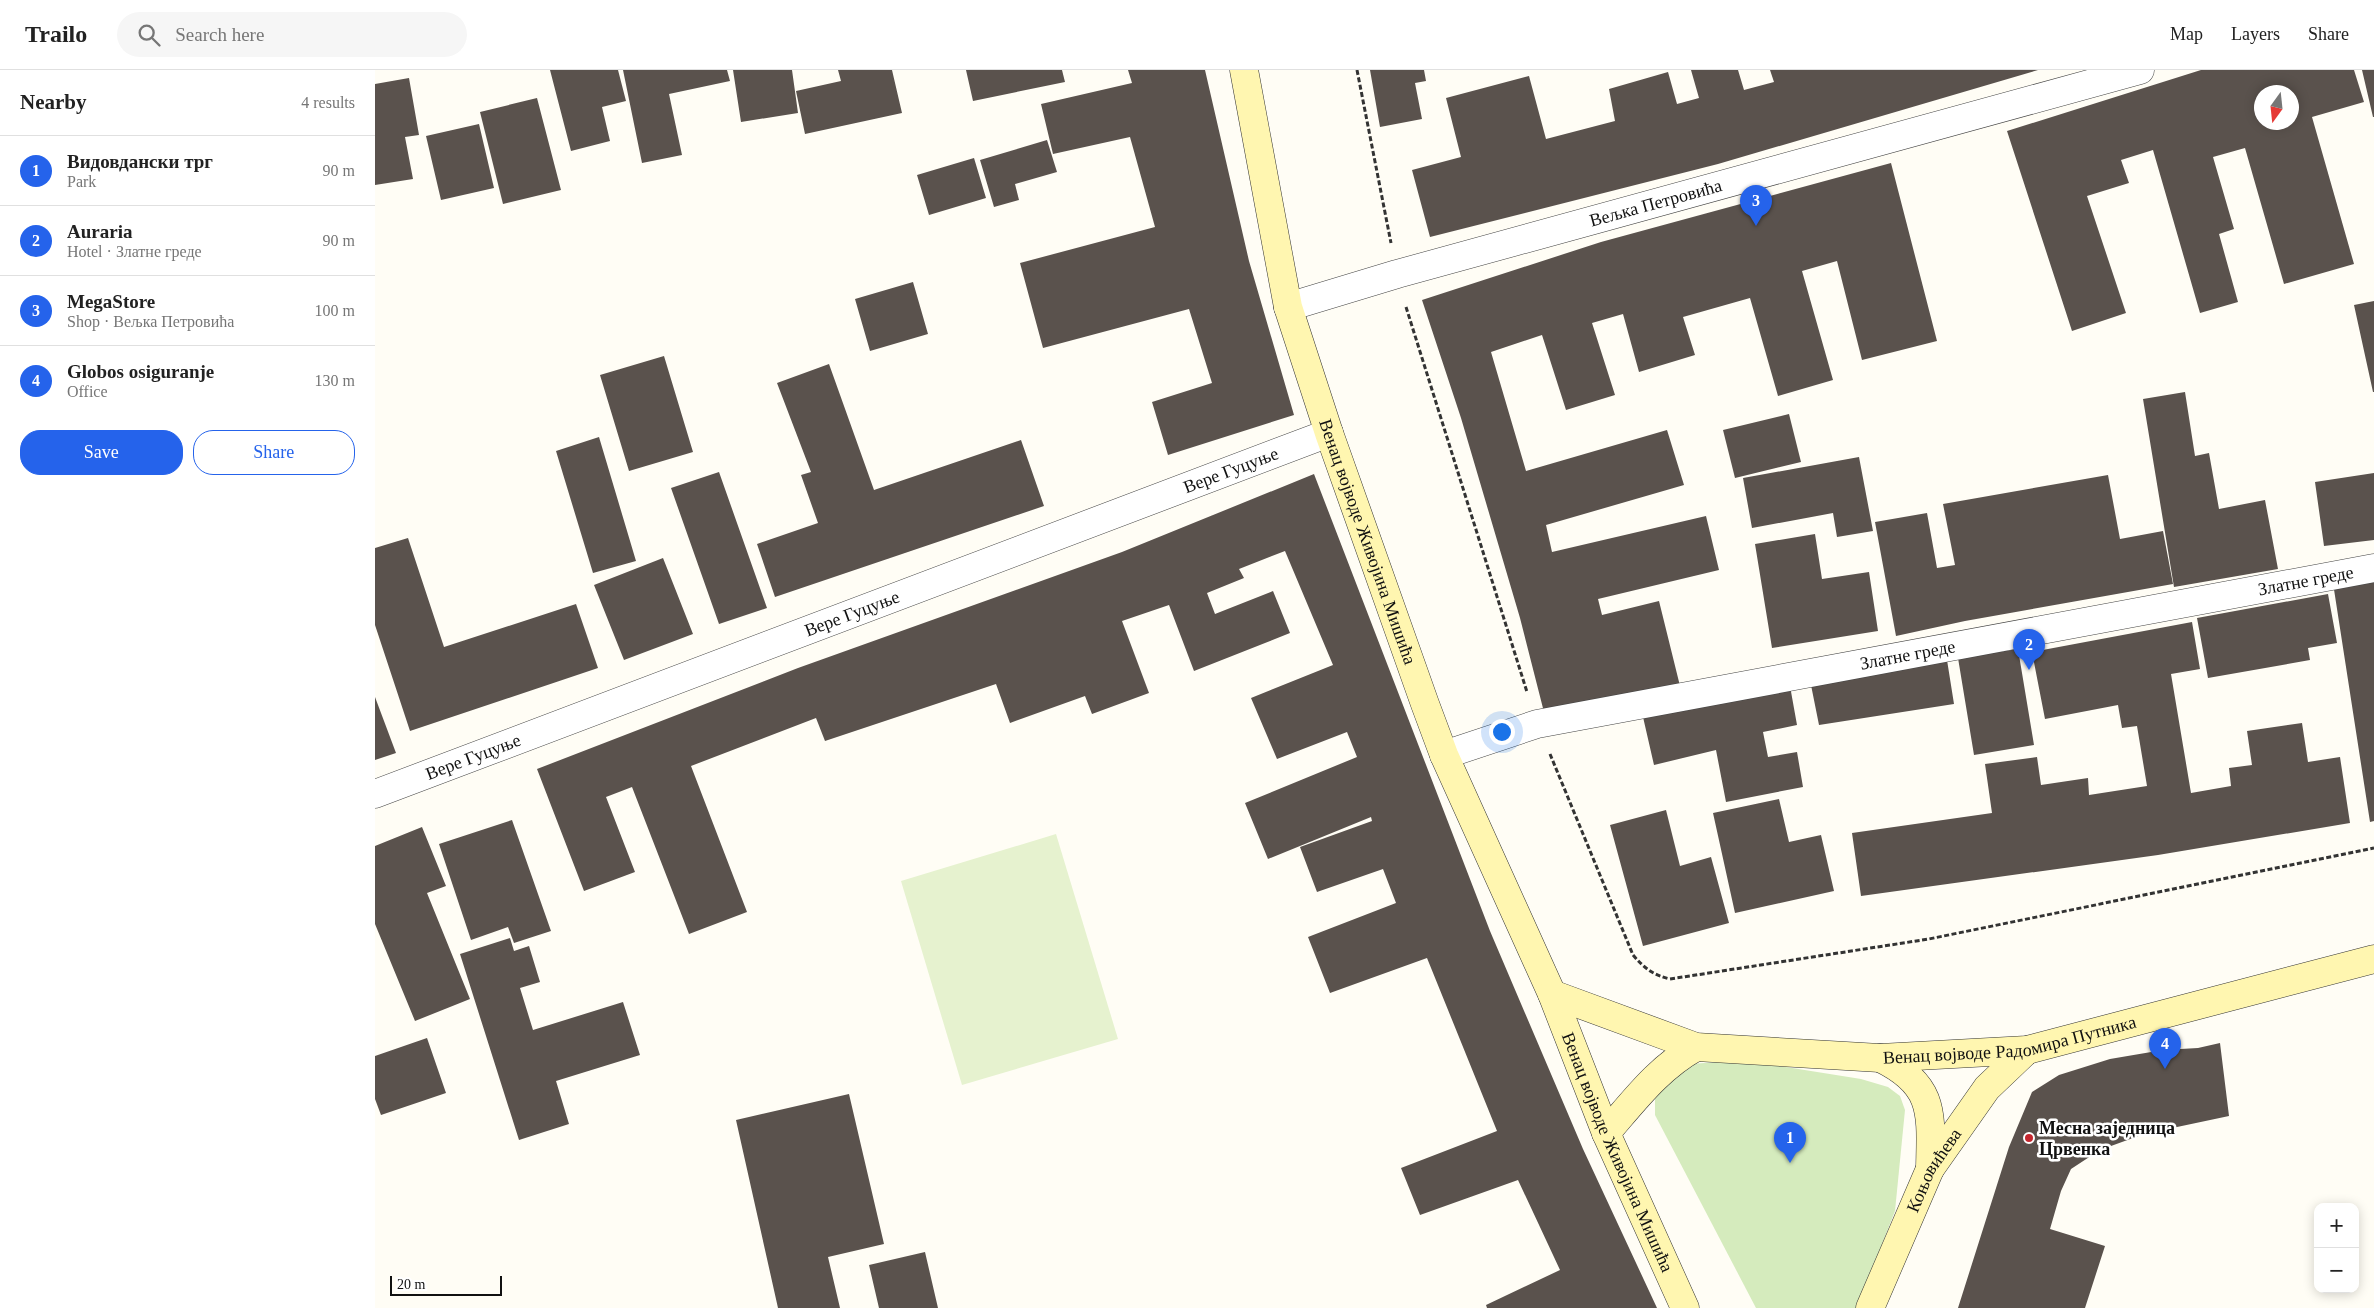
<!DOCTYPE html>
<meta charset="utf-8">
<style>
body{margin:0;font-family:Georgia,serif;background:#f6f6f6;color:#222}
.controls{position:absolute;right:15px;bottom:15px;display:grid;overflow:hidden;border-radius:10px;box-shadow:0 2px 12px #0003}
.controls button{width:45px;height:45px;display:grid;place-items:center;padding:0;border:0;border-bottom:1px solid #e0e0e0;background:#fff;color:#222;font:25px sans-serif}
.compass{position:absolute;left:1879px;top:15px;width:45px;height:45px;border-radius:50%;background:#fff;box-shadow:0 2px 12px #0003;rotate:195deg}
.scale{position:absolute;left:15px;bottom:12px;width:112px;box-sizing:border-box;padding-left:5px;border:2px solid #111;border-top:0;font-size:14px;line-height:18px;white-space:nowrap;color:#111;-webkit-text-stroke:4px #fff;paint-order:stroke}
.you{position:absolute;left:1126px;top:661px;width:18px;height:18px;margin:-12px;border:4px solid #fff;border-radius:50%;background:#1a73e8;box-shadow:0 0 0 8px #1a73e833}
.badge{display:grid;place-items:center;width:32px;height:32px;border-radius:50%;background:#2563eb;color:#fff;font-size:16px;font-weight:700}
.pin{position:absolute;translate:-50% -41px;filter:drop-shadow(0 1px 2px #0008)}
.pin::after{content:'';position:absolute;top:26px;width:18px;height:15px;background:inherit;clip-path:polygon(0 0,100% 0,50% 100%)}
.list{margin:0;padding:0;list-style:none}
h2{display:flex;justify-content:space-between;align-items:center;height:65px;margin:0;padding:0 20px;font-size:21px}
h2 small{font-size:16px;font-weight:400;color:#767676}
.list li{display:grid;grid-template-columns:32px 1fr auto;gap:15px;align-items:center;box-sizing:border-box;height:70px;padding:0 20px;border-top:1px solid #e0e0e0}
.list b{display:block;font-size:19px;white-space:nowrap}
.list p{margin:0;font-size:16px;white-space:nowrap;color:#767676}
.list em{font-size:16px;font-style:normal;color:#767676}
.actions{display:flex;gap:10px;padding:15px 20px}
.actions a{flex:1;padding:11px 0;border:1px solid #2563eb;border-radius:20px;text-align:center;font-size:18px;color:#2563eb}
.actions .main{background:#2563eb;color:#fff}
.icon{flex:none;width:28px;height:28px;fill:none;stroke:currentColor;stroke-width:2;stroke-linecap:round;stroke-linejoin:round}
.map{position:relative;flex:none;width:1999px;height:1238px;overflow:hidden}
header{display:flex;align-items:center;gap:30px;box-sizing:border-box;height:70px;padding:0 25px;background:#fff;border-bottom:1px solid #e0e0e0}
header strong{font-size:24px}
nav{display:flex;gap:28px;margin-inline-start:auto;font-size:18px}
.search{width:350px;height:45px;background:#f6f6f6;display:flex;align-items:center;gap:12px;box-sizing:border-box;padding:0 18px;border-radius:28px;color:#767676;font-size:19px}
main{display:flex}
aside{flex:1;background:#fff}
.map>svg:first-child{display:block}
</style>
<header>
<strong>Trailo</strong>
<div class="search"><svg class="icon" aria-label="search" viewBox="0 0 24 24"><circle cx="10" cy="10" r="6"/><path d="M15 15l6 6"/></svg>Search here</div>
<nav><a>Map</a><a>Layers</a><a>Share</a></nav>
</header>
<main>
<aside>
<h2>Nearby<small>4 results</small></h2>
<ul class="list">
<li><span class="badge">1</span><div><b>Видовдански трг</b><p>Park</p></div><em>90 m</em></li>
<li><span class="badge">2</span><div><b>Auraria</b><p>Hotel · Златне греде</p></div><em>90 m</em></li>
<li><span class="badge">3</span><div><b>MegaStore</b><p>Shop · Вељка Петровића</p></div><em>100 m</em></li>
<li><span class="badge">4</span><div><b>Globos osiguranje</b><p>Office</p></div><em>130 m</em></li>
</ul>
<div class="actions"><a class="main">Save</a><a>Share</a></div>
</aside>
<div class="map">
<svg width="1999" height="1238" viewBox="0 0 1999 1238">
<rect width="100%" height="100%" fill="#fffdf5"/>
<!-- green -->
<path fill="#d5ebbd" d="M1366 990 1486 1009 1513 1017 1525 1026 1530 1040 1520 1141 1482 1238H1381L1280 1045V1024L1304 995Z"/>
<!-- pitch -->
<path fill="#e6f2cf" d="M681 764 743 969 587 1015 526 811Z"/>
<!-- building -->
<path fill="#5a524d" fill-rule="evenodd" d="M175 0H243L251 31 227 37 235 71 196 81Z
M248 0H352L355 11 294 24 307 85 267 93Z
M358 0H417L423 43 366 52Z
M463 0H517L527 43 430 64 421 21 466 11Z
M591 0H687L690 12 598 31Z
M753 0H830L874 191 919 345 793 385 777 332 837 313 814 239 668 278 645 193 780 157 755 67 678 84 666 34 757 13Z
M995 0H1049L1051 11 1040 13 1047 49 1005 57Z
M1316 0H1363L1369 20 1399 12 1395 0H1663L1343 94 1055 167 1037 100 1086 87 1071 28 1154 6 1171 69 1240 51 1234 19 1293 2 1302 34 1324 28Z
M1826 0H1979L1989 32 1937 47 1979 194 1909 214 1870 78 1838 87 1859 159 1844 164 1863 232 1825 243 1778 80 1746 90 1754 113 1712 126 1751 243 1697 261 1632 61ZM1886 22H1916V52H1886Z
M1987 0H1999V47H1998Z
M34 8 44 65 30 67 38 109 0 115V14Z
M162 28 186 120 128 134 105 42Z
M104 54 119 118 66 130 51 66Z
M672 70 682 102 640 114 644 130 619 137 605 90Z
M599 88 611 128 554 145 542 105Z
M1516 93 1562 271 1487 290 1462 191 1427 201 1458 310 1403 326 1375 228 1308 247 1320 285 1264 302 1248 244 1217 253 1240 325 1191 340 1167 265 1116 282 1151 401 1292 360 1309 415 1171 455 1177 482 1331 446 1344 500 1223 529 1227 545 1284 531 1305 616 1171 650 1145 548 1086 348 1047 230 1226 172Z
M538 212 553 264 495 281 480 229Z
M1999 231V322H1998L1979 235Z
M289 286 318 382 254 401 225 305Z
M454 294 499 420 646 370 669 436 400 527 382 474 443 453 426 405 436 402 402 313Z
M1810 322 1820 386 1834 383 1844 439 1890 430 1903 499 1799 517 1768 329Z
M1414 344 1426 392 1360 408 1348 360Z
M224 367 261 491 218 503 181 381Z
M1484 387 1498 461 1462 467 1458 443 1377 458 1368 408Z
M344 402 392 538 344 554 296 418Z
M1999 403V470L1949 476 1940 412Z
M939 404 1115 861 1208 1079 1282 1238H1112L1111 1235 1185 1200 1143 1110 1045 1145 1026 1098 1122 1061 1052 888 955 923 933 867 1021 833 1008 799 942 822 925 777 997 751 996 747 893 789 870 733 982 687 972 662 902 689 876 628 958 595 910 481 864 499 869 508 832 523 840 544 898 521 915 563 819 601 794 535 747 551 774 623 717 644 710 626 635 653 621 614 450 671 441 648 316 696 372 842 314 864 257 717 231 727 260 802 209 821 162 699 423 598 747 482Z
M1733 405 1745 469 1788 461 1798 514 1590 551 1521 566 1500 452 1552 443 1562 498 1580 495 1568 434Z
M1440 464 1447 509 1494 502 1503 561 1397 578 1380 474Z
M33 468 69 577 201 534 223 598 35 661 0 555V478Z
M288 488 318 564 249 590 219 515Z
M1999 506V751L1995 752 1958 513Z
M1953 524 1962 573 1933 578 1935 590 1833 608 1822 548Z
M1817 552 1825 599 1796 604 1816 723 1856 716 1854 698 1877 695 1872 661 1927 653 1933 692 1965 687 1975 753 1783 785 1486 826 1477 763 1617 743 1610 694 1662 687 1666 715 1713 708 1714 725 1772 716 1762 656 1747 658 1743 635 1670 649 1657 582Z
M1643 579 1659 675 1599 685 1583 588Z
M1572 590 1579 634 1444 655 1436 615Z
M1415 616 1422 655 1388 662 1393 687 1422 682 1428 717 1351 732 1341 680 1279 695 1268 647Z
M0 627 21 683 0 690Z
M1404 729 1414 772 1446 765 1459 821 1360 843 1338 743Z
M1291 740 1305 796 1336 787 1354 853 1268 876 1235 755Z
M137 750 176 861 139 873 133 857 96 870 64 774Z
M47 757 71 816 52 823 95 929 40 951 0 854V776Z
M135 868 139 881 154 876 165 912 145 918 158 960 248 932 265 985 181 1011 194 1054 144 1070 85 884Z
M52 968 71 1023 6 1045 0 1029V986Z
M1845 973 1854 1046 1769 1064 1725 1080 1696 1099 1686 1121 1675 1159 1730 1176 1710 1238H1583L1634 1077 1657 1022 1684 1005 1735 989 1788 980 1823 978Z
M474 1024 509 1174 453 1187 465 1238H403L361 1050Z
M550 1182 563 1238H504L494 1195Z"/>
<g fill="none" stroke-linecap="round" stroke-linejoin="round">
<defs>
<g id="street">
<path id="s1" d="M913 237 1022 204 1765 0"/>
<path id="s2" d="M1069 685 1162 654 1999 498"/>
<path id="s3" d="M0 724 954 363"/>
</g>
<g id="secondary">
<path id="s4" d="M869 0 913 237 954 363 1050 634 1069 685 1177 924 1231 1063 1310 1238"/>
<path id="s5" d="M1177 924 1321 977 1505 988 1652 980 1999 889"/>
<path d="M1505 988C1561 1015 1556 1044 1555 1099"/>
<path d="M1231 1063C1259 1031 1283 998 1321 977"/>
<path id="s6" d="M1495 1238 1555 1099 1612 1018 1652 980"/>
</g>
</defs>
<!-- street casing -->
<use href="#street" stroke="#444" stroke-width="29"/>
<!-- secondary casing -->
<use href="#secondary" stroke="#333" stroke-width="29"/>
<!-- path -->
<path stroke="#333" stroke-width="3" stroke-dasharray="5 2.5" stroke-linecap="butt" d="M982 0 1016 173
M1031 237 1152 622
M1175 684 1258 885C1269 898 1278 905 1295 909L1554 869 1999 778"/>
<!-- street -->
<use href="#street" stroke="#fff" stroke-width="28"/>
<!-- secondary -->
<use href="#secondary" stroke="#fff6b0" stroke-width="28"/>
</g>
<!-- markers -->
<circle fill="#c4262e" stroke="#fff" stroke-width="2" cx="1654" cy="1068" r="5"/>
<g text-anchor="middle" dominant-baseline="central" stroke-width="5" stroke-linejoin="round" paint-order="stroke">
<!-- street labels -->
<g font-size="18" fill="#111" stroke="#fff">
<text stroke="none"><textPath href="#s1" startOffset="382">Вељка Петровића</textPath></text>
<text stroke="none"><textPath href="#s3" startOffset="915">Вере Гуцуње</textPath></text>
<text stroke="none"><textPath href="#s4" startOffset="489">Венац војводе Живојина Мишића</textPath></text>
<text stroke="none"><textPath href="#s2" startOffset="880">Златне греде</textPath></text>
<text stroke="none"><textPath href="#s3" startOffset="510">Вере Гуцуње</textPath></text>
<text stroke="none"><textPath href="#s2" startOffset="475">Златне греде</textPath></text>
<text stroke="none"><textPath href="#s3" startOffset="105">Вере Гуцуње</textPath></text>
<text stroke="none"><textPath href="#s5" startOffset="469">Венац војводе Радомира Путника</textPath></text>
<text stroke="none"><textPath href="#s4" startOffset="1149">Венац војводе Живојина Мишића</textPath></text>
<text stroke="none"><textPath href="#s6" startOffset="152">Коњовићева</textPath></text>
</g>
<!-- poi labels -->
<g font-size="18" font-weight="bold" fill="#111" stroke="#fff" text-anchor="start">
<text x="1664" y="1058">Месна заједница<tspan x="1664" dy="21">Црвенка</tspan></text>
</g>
</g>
</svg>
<div class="controls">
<button>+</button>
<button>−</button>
</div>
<svg class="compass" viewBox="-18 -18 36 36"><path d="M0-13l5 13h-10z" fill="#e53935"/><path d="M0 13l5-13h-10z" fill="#767676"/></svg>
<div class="scale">20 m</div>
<div class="you"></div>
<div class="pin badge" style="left:1415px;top:1093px">1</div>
<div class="pin badge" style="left:1654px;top:600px">2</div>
<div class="pin badge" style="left:1381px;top:156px">3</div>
<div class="pin badge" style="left:1790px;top:999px">4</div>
</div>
</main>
